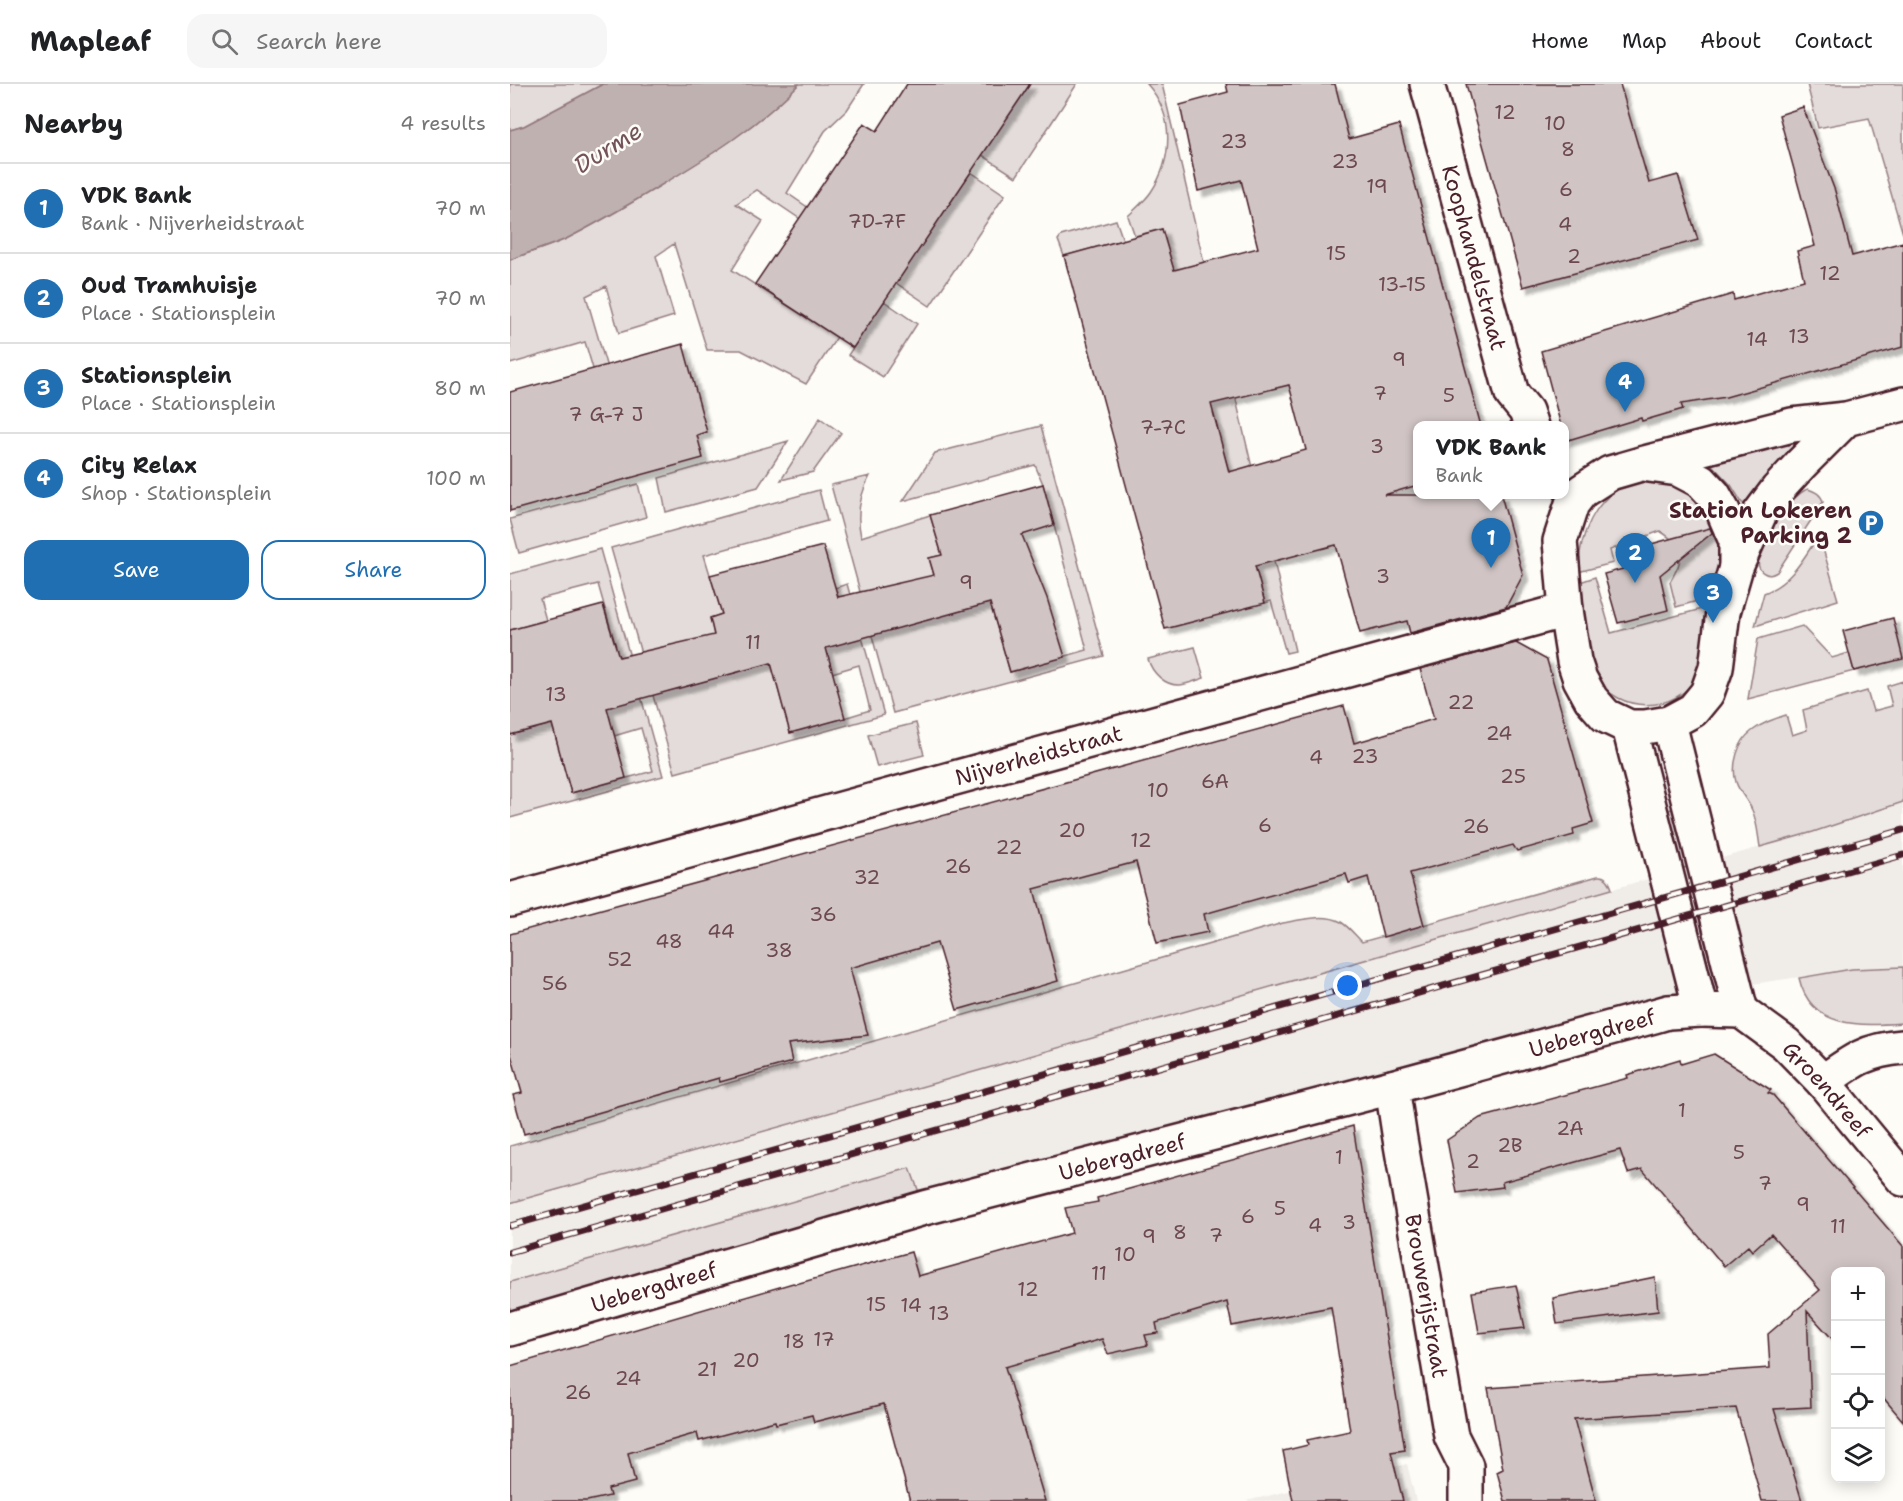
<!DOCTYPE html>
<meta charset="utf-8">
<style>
body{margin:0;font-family:"Shantell Sans",sans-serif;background:#f6f6f6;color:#202124}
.controls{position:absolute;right:18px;bottom:18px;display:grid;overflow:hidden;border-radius:12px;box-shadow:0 3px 15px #0003}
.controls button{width:54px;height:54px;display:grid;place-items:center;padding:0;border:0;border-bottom:2px solid #e0e0e0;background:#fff;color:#202124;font:30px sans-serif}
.you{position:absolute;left:838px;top:902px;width:21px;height:21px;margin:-15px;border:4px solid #fff;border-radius:50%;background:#1a73e8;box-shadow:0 0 0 9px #1a73e833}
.badge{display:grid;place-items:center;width:39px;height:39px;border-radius:50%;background:#1f6fb2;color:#fff;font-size:20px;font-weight:700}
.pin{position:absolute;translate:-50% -50px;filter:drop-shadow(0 2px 3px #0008)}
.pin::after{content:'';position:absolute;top:32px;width:21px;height:18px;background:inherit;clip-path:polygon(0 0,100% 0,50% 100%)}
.popup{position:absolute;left:903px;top:337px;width:156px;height:78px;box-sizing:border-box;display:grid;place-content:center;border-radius:12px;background:#fff;filter:drop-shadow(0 2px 4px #0005);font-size:20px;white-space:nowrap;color:#757577}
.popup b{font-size:22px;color:#202124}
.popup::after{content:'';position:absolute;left:50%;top:100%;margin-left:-12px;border:12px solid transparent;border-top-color:#fff}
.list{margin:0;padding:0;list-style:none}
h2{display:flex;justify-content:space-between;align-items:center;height:78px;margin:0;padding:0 24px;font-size:26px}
h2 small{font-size:20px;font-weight:400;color:#757577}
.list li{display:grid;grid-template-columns:39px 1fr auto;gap:18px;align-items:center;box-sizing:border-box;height:90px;padding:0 24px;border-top:2px solid #e0e0e0}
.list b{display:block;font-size:22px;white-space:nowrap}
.list p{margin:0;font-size:20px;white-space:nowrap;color:#757577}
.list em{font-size:20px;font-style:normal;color:#757577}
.actions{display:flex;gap:12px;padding:18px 24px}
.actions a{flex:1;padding:14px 0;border:2px solid #1f6fb2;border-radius:18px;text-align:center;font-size:21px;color:#1f6fb2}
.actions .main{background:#1f6fb2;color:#fff}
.icon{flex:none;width:33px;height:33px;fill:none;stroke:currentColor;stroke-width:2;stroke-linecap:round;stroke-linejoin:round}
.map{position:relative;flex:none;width:1393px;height:1417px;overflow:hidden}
header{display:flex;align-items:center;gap:36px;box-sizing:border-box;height:84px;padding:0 30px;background:#fff;border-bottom:2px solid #e0e0e0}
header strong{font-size:28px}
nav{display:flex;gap:33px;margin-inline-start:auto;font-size:21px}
.search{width:420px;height:54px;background:#f6f6f6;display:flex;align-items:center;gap:15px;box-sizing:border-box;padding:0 21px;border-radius:18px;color:#757577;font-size:22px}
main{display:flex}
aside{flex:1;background:#fff}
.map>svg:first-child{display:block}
</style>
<header>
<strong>Mapleaf</strong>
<div class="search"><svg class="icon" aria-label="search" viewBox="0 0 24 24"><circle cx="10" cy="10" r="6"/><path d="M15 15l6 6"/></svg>Search here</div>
<nav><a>Home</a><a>Map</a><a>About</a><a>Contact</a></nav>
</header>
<main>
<aside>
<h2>Nearby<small>4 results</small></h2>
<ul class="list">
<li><span class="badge">1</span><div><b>VDK Bank</b><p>Bank · Nijverheidstraat</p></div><em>70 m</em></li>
<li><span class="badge">2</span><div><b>Oud Tramhuisje</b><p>Place · Stationsplein</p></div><em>70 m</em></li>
<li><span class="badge">3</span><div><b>Stationsplein</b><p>Place · Stationsplein</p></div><em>80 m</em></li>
<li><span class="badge">4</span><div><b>City Relax</b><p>Shop · Stationsplein</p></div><em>100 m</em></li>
</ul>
<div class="actions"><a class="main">Save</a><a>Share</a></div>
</aside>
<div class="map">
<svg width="1393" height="1417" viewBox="0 0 1393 1417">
<defs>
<filter id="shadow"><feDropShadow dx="5.5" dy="5.5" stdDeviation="1.5" flood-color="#0004"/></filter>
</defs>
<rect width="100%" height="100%" fill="#fdfcf7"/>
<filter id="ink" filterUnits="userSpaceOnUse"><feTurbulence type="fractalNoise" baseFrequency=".0167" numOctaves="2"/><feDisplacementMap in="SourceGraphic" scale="12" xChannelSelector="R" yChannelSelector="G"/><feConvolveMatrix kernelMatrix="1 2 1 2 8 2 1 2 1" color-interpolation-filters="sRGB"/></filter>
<g filter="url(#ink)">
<!-- built -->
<path fill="#f0ece8" d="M1393 718V883L1342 885 1229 902 1126 921 410 1111 400 1084 0 1198V1119L1303 748Z
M897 1380 906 1417H736Z"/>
<!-- green -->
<path fill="#e3dcda" stroke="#967e82" stroke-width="1.5" d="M0 0H93L14 42 0 46Z
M289 0H354L337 26 315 47 277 109 309 131 302 143 247 106 226 120 253 137 222 186 327 253 296 300 231 266H197L164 160 146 172 164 232 109 249 96 202 76 212 100 294 87 298 75 258 0 280V176C18 169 38 163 56 155 91 138 123 118 156 98 204 69 250 40 289 0Z
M520 0H567L506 93 472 71Z
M637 0H652L785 567 776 569 761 517 755 519 652 145 625 152 618 132C625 125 635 117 641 108 663 75 665 31 637 0Z
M1297 0H1393V150L1359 34 1308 44Z
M461 88 495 111 420 222 386 199Z
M606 136 613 156 554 172 548 156 551 152Z
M374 217 407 240 373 293 338 271Z
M310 334 331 349 303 388 271 396Z
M531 342 594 572 383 629 321 401 360 392C349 412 346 431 351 453L420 431 432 471 419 474 424 491 480 519 500 588 577 566 533 400 525 381 393 417 425 369Z
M1290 355V358L1237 421 1232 419 1221 401 1202 381V378Z
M278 357 248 403 156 428 149 394Z
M1147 394 1171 401 1196 423 1213 469 1202 513 1166 523 1160 498C1174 473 1177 464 1150 447L1100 466 1103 479 1068 488C1069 453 1084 413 1119 400 1128 396 1138 395 1147 394Z
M128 400 136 433 9 469 0 435Z
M1298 405C1306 408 1311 410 1313 418L1267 488C1262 491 1259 492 1254 489 1232 478 1280 410 1298 405Z
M309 406 317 437 194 471 212 530 200 534 204 551 153 608 261 579 280 648 334 634 360 626 349 581 322 589 304 522 325 504 337 500 374 631 165 689 101 464Z
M1309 451 1328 516 1245 542 1254 509C1281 499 1293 475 1309 451Z
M90 465 153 692 0 734V651L42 640 61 709 143 687 131 644 104 652 85 582 106 563 88 500 30 515 36 536 0 546V490Z
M1085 493 1101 549 1199 523C1197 538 1194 580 1188 591 1167 630 1107 631 1086 592 1072 567 1073 526 1070 498Z
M1292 542 1322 574 1339 569 1344 587 1238 615 1248 555Z
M685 563 694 594C687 596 678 600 670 601 655 602 642 589 638 575Z
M1393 597V718L1303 748 1250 763C1248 751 1247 736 1242 726 1238 716 1230 710 1226 698 1221 681 1228 657 1242 647 1252 639 1264 635 1276 631L1282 651 1297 646 1293 626 1357 607 1363 627 1382 622 1377 602Z
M406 639 414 671 367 683 358 651Z
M1170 723 1185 781 1170 785 1154 727Z
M1088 792C1096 791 1100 798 1102 805L471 986 0 1119V1062L773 839C790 836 815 829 831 838 839 843 845 851 852 858Z
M1393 883V939C1352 942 1301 946 1289 894L1342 885Z
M400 1084 410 1111 0 1228V1198Z"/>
<!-- water -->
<path fill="#c0b1b1" stroke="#91777b" stroke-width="1.5" d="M93 0H289C247 43 200 72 148 103 118 121 88 139 56 155 38 163 18 168 0 176V46L14 42Z"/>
<!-- building -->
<path fill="#d0c5c4" stroke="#4a1f2b" stroke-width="1.5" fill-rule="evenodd" filter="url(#shadow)" d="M397 0H520L343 264 245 200 354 39 367 47Z
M716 0H825L839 55 889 41 971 342H908V401L874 411H991L1013 491 996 523 900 549 897 537 850 549 826 461 745 482 755 519 655 545 554 172 652 145 664 186 748 164 731 96 688 107 670 21 718 8ZM779 301 796 366 719 388 701 320Z
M956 0H1110L1139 99 1168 91 1188 156 1013 203Z
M1293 23 1325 107 1342 172 1393 158V263L1216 313 1171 320 1173 325 1132 337 1131 334 1055 357 1054 342H1051L1031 267 1223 210 1224 216 1294 196 1287 167 1305 162 1269 31Z
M173 260 197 348 187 351 193 374 0 427V308Z
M533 400 544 441 512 451 537 514 555 573 500 588 480 519 316 564 335 634 280 649 261 579 97 624 116 694 61 709 42 640 0 651V546L93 521 109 573 204 551 200 534 212 530 200 491 313 462 328 513 424 491 419 474 432 471 420 431Z
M1200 444 1202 449 1150 491 1158 526 1108 539 1094 490 1113 485 1108 469Z
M1383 534 1393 575 1344 587 1333 547Z
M1006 559 1037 576 1083 739 1063 745 1064 751 1007 767 1003 761 900 789 914 841 873 853 858 793 839 799 836 790 694 830 698 848 647 859 626 778 524 805 548 897 447 926 427 859 340 884 358 951 278 960 282 978 210 998 209 994 14 1050 3 1011 12 1009 0 967V850L834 622 844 659 858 655 924 635 910 585Z
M1204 970 1261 1006 1258 1009 1263 1011 1393 1162V1337L1371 1311V1188H1326V1259L1297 1227 1301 1323 1264 1325 1292 1417H1252L1226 1324 1064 1335 1086 1417H995L987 1388 993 1385 978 1304 1260 1284 1258 1250 1310 1206 1261 1150 1242 1167 1238 1162 1214 1182 1132 1085 1118 1089 1110 1066 992 1098 993 1103 947 1109 937 1056 970 1034 1118 994 1117 991 1170 975 1171 980Z
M843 1042 895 1366 881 1368 893 1417H783L773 1367 798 1361 797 1356 840 1347 821 1223 722 1242 717 1218 646 1239 648 1249 635 1251 638 1261 598 1270 592 1255 495 1283 535 1417H400L374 1320 304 1338 302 1331 266 1340 265 1337 189 1357 187 1349 118 1369 125 1398 98 1405 100 1412 77 1417H0V1282L283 1199 286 1200 401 1168 408 1192 562 1149 555 1124 588 1118 587 1114Z
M1145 1193 1148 1227 1047 1240 1043 1214Z
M1006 1201 1015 1244 969 1249 962 1208Z"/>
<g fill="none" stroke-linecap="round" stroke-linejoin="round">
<defs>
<g id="minor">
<path id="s1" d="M0 816 1056 526"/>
<path d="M1313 998C1342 977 1356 966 1393 963"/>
<path id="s2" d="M882 1003 889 1049 941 1352 956 1382V1417"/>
<path id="s3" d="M0 1245 414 1124 882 1003 1144 932 1158 928 1191 926"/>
</g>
<g id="tertiary">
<path id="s4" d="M917 0 1002 310 1016 327 1021 342"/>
<path d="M1336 335 1291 380 1268 405 1250 429 1226 483 1213 528 1206 584 1197 609 1183 626 1159 639 1135 643H1119L1096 632 1081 615 1070 595 1064 577 1056 526 1050 457 1062 420 1072 407 1100 389 1131 380 1282 341 1336 335 1393 320"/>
<path d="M1139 381 1168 385 1191 397 1204 411 1213 427 1226 457V483"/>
<path d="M1159 639 1231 927"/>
<path d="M1119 643 1191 926 1231 927"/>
<path id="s5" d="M1231 927 1276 960 1313 998 1393 1095"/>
</g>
</defs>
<!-- minor casing -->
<use href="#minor" stroke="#4a1f2b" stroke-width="38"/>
<!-- tertiary casing -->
<use href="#tertiary" stroke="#4a1f2b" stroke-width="38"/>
<!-- minor -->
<use href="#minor" stroke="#fdfcf7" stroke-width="33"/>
<!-- tertiary -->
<use href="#tertiary" stroke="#fdfcf7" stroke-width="33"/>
<defs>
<path id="rail" d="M0 1142 1393 746
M0 1168 1393 771"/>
</defs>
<!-- rail casing -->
<use href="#rail" stroke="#4a1f2b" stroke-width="7"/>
<!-- rail -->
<use href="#rail" stroke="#fdfcf7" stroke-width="4.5" stroke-dasharray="14" stroke-linecap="butt"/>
</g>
</g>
<!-- icons -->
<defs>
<symbol id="parking-disc" viewBox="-11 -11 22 22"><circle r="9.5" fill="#1f6fb2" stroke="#fdfcf7"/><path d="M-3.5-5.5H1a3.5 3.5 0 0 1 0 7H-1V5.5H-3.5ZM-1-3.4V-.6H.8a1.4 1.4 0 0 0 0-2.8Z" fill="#fff"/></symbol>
</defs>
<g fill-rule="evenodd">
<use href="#parking-disc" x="1346" y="424" width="30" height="30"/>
</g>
<g text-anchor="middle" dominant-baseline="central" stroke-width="5" stroke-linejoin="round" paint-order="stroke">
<!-- number labels -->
<g font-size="20" fill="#6c4851">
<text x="995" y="28">12</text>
<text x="1045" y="39">10</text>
<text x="724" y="57">23</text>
<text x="1058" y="65">8</text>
<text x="835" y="77">23</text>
<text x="867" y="102">19</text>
<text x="1056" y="105">6</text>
<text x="367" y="137">7D-7F</text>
<text x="1055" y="140">4</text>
<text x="826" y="169">15</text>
<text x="1064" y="172">2</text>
<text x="1320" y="189">12</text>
<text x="892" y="200">13-15</text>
<text x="1289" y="252">13</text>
<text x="1247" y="255">14</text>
<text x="889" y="275">9</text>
<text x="870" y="309">7</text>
<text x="939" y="311">5</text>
<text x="96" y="330">7 G-7 J</text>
<text x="653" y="343">7-7C</text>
<text x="867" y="362">3</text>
<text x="873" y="492">3</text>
<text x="456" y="498">9</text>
<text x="243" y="558">11</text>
<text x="46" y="610">13</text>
<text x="951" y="618">22</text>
<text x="989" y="649">24</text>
<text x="855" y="672">23</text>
<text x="806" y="673">4</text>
<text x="1003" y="692">25</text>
<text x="705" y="697">6A</text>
<text x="648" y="706">10</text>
<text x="755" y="741">6</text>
<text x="966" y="742">26</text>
<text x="562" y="746">20</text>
<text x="631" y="756">12</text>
<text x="499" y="763">22</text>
<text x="448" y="782">26</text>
<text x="357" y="793">32</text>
<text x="313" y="830">36</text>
<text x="211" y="847">44</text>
<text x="159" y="857">48</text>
<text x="269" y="866">38</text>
<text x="110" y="875">52</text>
<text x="45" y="899">56</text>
<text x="1172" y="1026">1</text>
<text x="1060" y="1044">2A</text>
<text x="1000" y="1061">2B</text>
<text x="1229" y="1068">5</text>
<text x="829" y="1073">1</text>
<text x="963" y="1077">2</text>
<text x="1255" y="1099">7</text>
<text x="1293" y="1120">9</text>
<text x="770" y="1124">5</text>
<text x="738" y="1132">6</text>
<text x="839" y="1138">3</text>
<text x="805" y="1141">4</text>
<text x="1328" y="1142">11</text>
<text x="670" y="1148">8</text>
<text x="706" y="1151">7</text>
<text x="639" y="1152">9</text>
<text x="615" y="1170">10</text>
<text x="589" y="1189">11</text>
<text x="518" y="1205">12</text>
<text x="366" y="1220">15</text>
<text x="401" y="1221">14</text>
<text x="429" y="1229">13</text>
<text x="314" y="1255">17</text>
<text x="284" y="1257">18</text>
<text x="236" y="1276">20</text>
<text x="197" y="1285">21</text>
<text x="118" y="1294">24</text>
<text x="68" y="1308">26</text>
</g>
<!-- street labels -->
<g font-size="22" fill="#4a1f2b" stroke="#fdfcf7">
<text stroke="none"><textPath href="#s4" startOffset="180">Koophandelstraat</textPath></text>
<text stroke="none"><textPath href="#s1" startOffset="548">Nijverheidstraat</textPath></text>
<text stroke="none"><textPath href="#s3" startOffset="1122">Uebergdreef</textPath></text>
<text stroke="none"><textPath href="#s5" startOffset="117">Groendreef</textPath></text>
<text stroke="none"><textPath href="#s3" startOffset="636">Uebergdreef</textPath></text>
<text stroke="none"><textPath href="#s3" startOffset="150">Uebergdreef</textPath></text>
<text stroke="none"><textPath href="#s2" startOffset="212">Brouwerijstraat</textPath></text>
</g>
<!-- poi labels -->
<g font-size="22" font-weight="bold" fill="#4a1f2b" stroke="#fdfcf7" text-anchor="end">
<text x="1342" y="426">Station Lokeren<tspan x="1342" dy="25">Parking 2</tspan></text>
</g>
<!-- water labels -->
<g font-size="24" font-style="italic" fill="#73525a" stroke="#fdfcf7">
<text transform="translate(98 64) rotate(-32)">Durme</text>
</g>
</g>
</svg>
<div class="controls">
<button>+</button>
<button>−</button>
<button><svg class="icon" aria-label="locate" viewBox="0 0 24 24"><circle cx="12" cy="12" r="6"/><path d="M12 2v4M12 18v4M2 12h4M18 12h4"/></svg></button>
<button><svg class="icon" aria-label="layers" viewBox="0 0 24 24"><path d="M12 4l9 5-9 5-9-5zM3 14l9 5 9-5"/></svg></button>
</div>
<div class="you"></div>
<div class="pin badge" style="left:981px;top:484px">1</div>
<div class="popup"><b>VDK Bank</b>Bank</div>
<div class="pin badge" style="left:1125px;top:499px">2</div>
<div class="pin badge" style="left:1203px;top:539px">3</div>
<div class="pin badge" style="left:1115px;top:328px">4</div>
</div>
</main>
